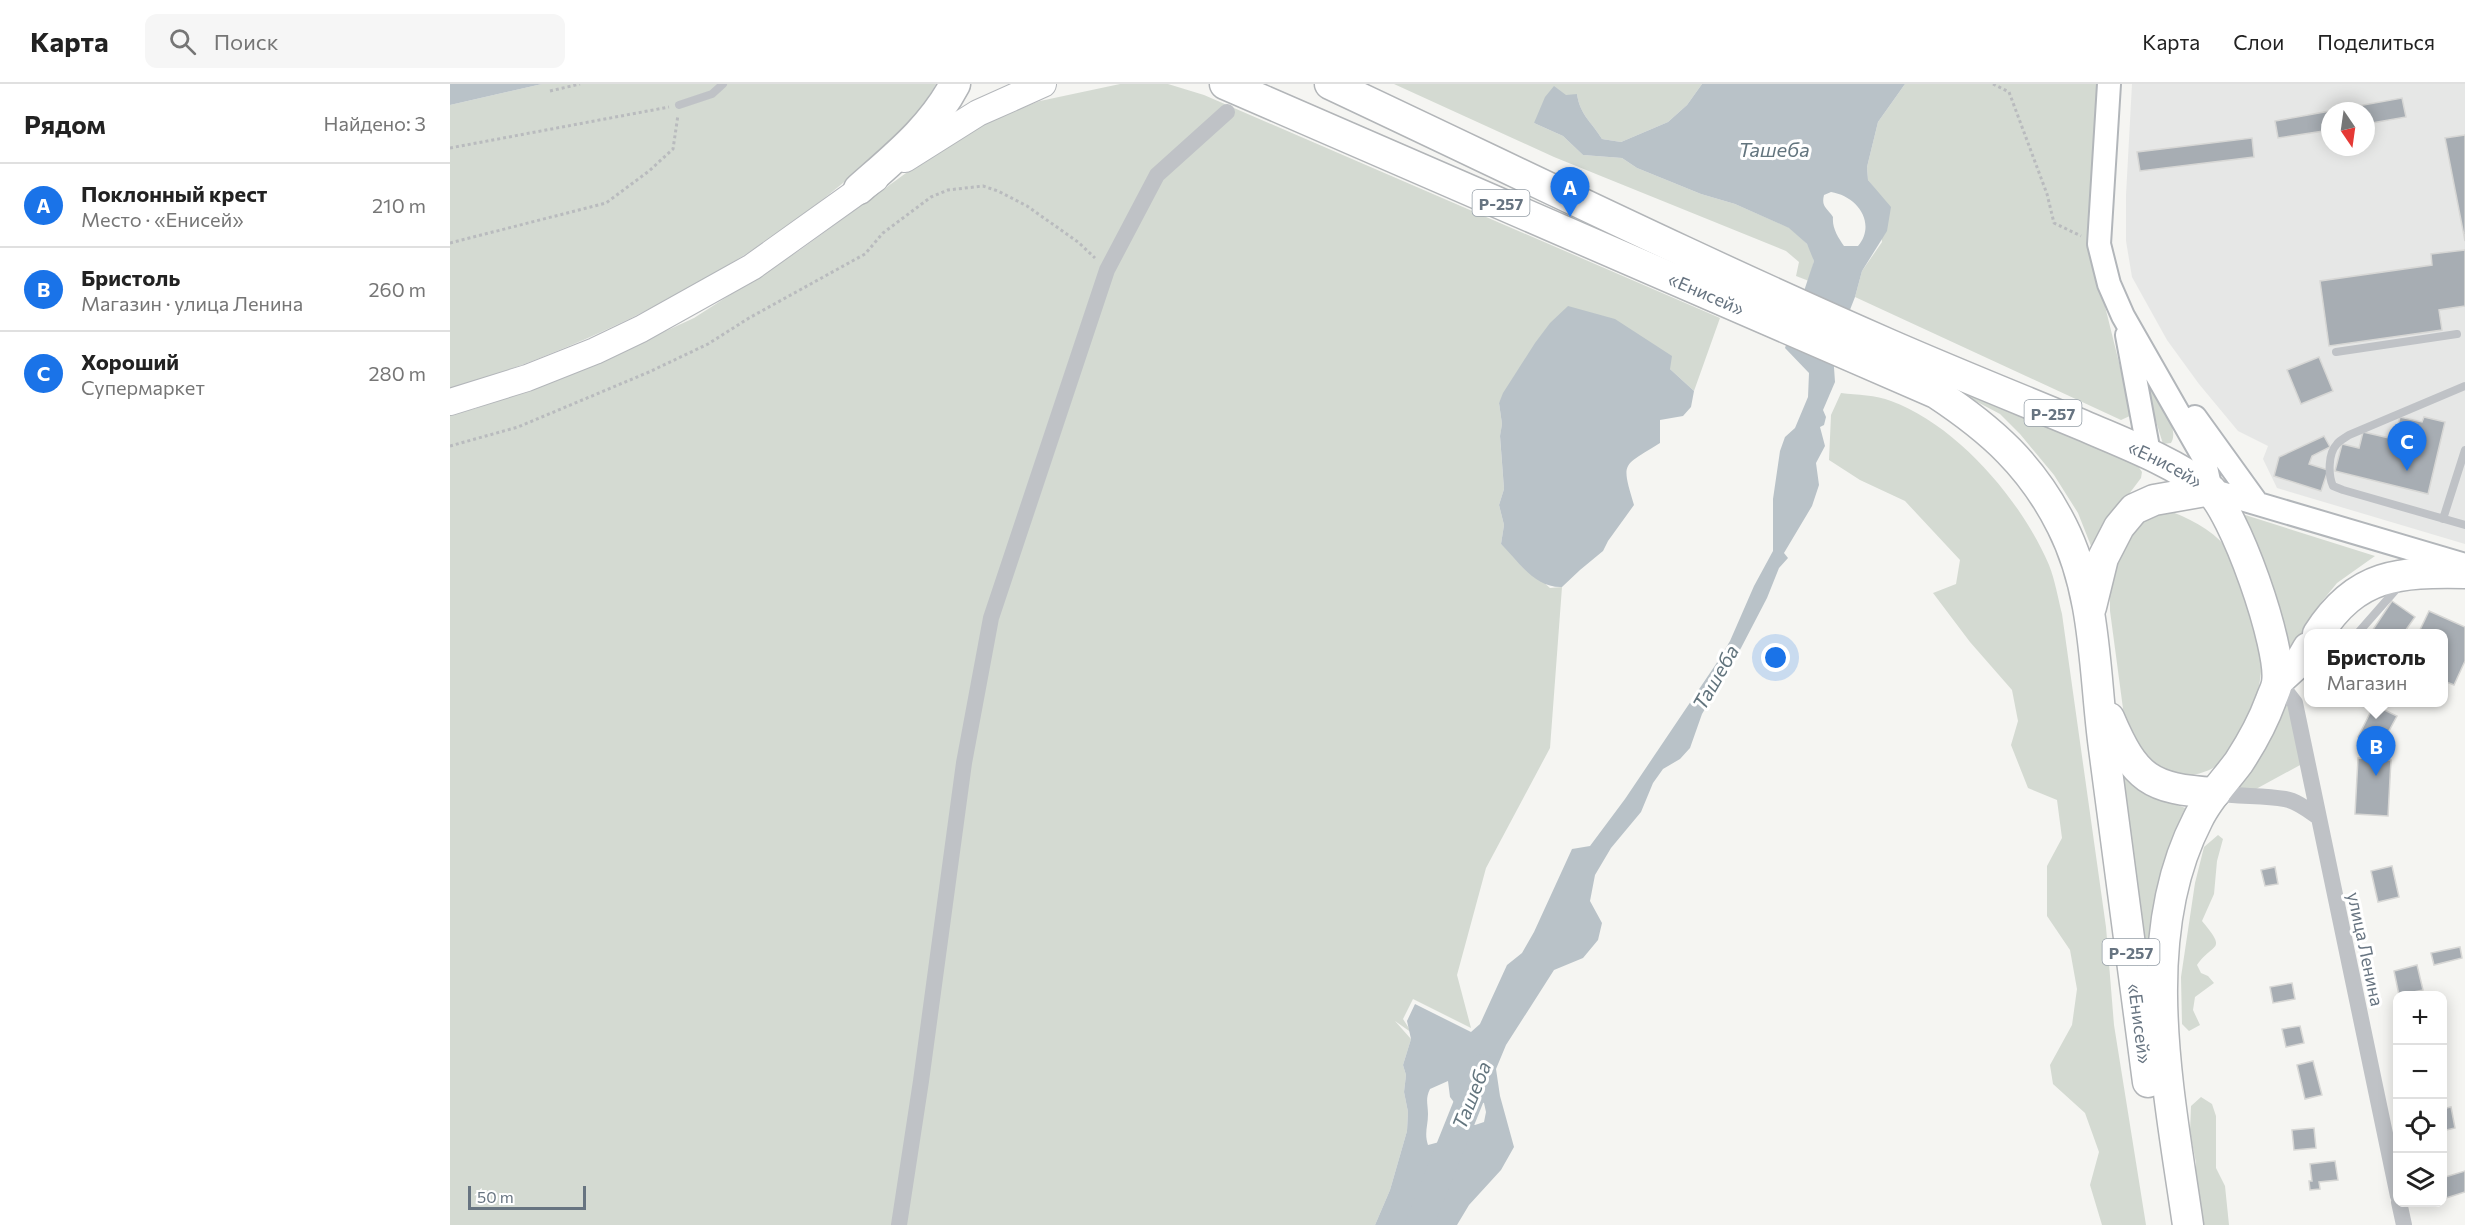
<!DOCTYPE html>
<html lang="ru">
<meta charset="utf-8">
<style>
body{margin:0;font-family:Commissioner,sans-serif;background:#f6f6f6;color:#222}
.controls{position:absolute;right:18px;bottom:18px;display:grid;overflow:hidden;border-radius:12px;box-shadow:0 3px 15px #0003}
.controls button{width:54px;height:54px;display:grid;place-items:center;padding:0;border:0;border-bottom:2px solid #e0e0e0;background:#fff;color:#222;font:30px sans-serif}
.compass{position:absolute;left:1871px;top:18px;width:54px;height:54px;border-radius:50%;background:#fff;box-shadow:0 3px 15px #0003;rotate:167deg}
.scale{position:absolute;left:18px;bottom:15px;width:118px;box-sizing:border-box;padding-left:6px;border:3px solid #677481;border-top:0;font-size:16px;line-height:21px;white-space:nowrap;color:#677481;-webkit-text-stroke:4px #fff;paint-order:stroke}
.you{position:absolute;left:1326px;top:574px;width:21px;height:21px;margin:-15px;border:4px solid #fff;border-radius:50%;background:#1a73e8;box-shadow:0 0 0 9px #1a73e833}
.badge{display:grid;place-items:center;width:39px;height:39px;border-radius:50%;background:#1a73e8;color:#fff;font-size:20px;font-weight:700}
.pin{position:absolute;translate:-50% -50px;filter:drop-shadow(0 2px 3px #0008)}
.pin::after{content:'';position:absolute;top:32px;width:21px;height:18px;background:inherit;clip-path:polygon(0 0,100% 0,50% 100%)}
.popup{position:absolute;left:1854px;top:545px;width:144px;height:78px;box-sizing:border-box;display:grid;place-content:center;border-radius:12px;background:#fff;filter:drop-shadow(0 2px 4px #0005);font-size:20px;white-space:nowrap;color:#767676}
.popup b{font-size:22px;color:#222}
.popup::after{content:'';position:absolute;left:50%;top:100%;margin-left:-12px;border:12px solid transparent;border-top-color:#fff}
.list{margin:0;padding:0;list-style:none}
h2{display:flex;justify-content:space-between;align-items:center;height:78px;margin:0;padding:0 24px;font-size:26px}
h2 small{font-size:20px;font-weight:400;color:#767676}
.list li{display:grid;grid-template-columns:39px 1fr auto;gap:18px;align-items:center;box-sizing:border-box;height:84px;padding:0 24px;border-top:2px solid #e0e0e0}
.list b{display:block;font-size:22px;white-space:nowrap}
.list p{margin:0;font-size:20px;white-space:nowrap;color:#767676}
.list em{font-size:20px;font-style:normal;color:#767676}
.icon{flex:none;width:33px;height:33px;fill:none;stroke:currentColor;stroke-width:2;stroke-linecap:round;stroke-linejoin:round}
.map{position:relative;flex:none;width:2015px;height:1141px;overflow:hidden}
header{display:flex;align-items:center;gap:36px;box-sizing:border-box;height:84px;padding:0 30px;background:#fff;border-bottom:2px solid #e0e0e0}
header strong{font-size:28px}
nav{display:flex;gap:33px;margin-inline-start:auto;font-size:21px}
.search{width:420px;height:54px;background:#f6f6f6;display:flex;align-items:center;gap:15px;box-sizing:border-box;padding:0 21px;border-radius:12px;color:#767676;font-size:22px}
main{display:flex}
aside{flex:1;background:#fff}
.map>svg:first-child{display:block}
</style>
<header>
<strong>Карта</strong>
<div class="search"><svg class="icon" aria-label="search" viewBox="0 0 24 24"><circle cx="10" cy="10" r="6"/><path d="M15 15l6 6"/></svg>Поиск</div>
<nav><a>Карта</a><a>Слои</a><a>Поделиться</a></nav>
</header>
<main>
<aside>
<h2>Рядом<small>Найдено: 3</small></h2>
<ul class="list">
<li><span class="badge">A</span><div><b>Поклонный крест</b><p>Место · «Енисей»</p></div><em>210 m</em></li>
<li><span class="badge">B</span><div><b>Бристоль</b><p>Магазин · улица Ленина</p></div><em>260 m</em></li>
<li><span class="badge">C</span><div><b>Хороший</b><p>Супермаркет</p></div><em>280 m</em></li>
</ul>
</aside>
<div class="map">
<svg width="2015" height="1141" viewBox="0 0 2015 1141">
<rect width="100%" height="100%" fill="#f5f5f2"/>
<!-- built -->
<path fill="#e6e7e6" fill-rule="evenodd" d="M1682 0H2015V460L1827 404 1813 375 1818 362 1788 347 1749 300 1717 256 1682 193 1676 157V111ZM1880 27H1916V63H1880Z"/>
<!-- green -->
<path fill="#d4dad2" d="M92 0H486C478 13 471 27 461 38 441 61 415 80 393 99 278 195 142 260 0 306V21Z
M670 0H718L754 11 1270 234 1244 307 1220 285 1067 288 1049 319 1052 340 1050 353 1054 405 1049 421 1054 441 1051 460 1100 504 1112 503 1100 664 1036 784 1007 891 1021 944 963 915 953 935 962 949 945 937 961 955 953 981 956 991 954 1008 958 1028 957 1047 940 1106 925 1141H0V330L24 325 142 281 244 234 350 166 474 76 532 39 590 17Z
M944 0H1252L1237 21 1218 38 1171 58 1152 55C1141 37 1130 31 1127 10L1084 39 1113 52 1133 71 1172 74 1187 84 1251 110 1285 120 1340 144 1357 160 1362 169 1364 177 1359 197 1346 192 1349 178 1336 167 1104 73Z
M1455 0H1653L1646 186 1682 331 1671 336 1405 213 1412 187 1432 158 1425 105 1418 96 1417 83 1428 38Z
M1696 294C1705 309 1731 343 1721 359L1713 360 1693 295Z
M1486 296 1688 382 1692 388 1691 394 1670 422 1645 472 1628 429 1604 391 1570 350 1550 330Z
M1391 309C1407 311 1426 311 1441 317 1507 341 1572 417 1599 481 1605 496 1608 514 1612 530L1656 843 1664 941 1696 1141H1652L1640 1101 1649 1068 1635 1029 1603 1000 1600 981 1622 941 1627 905 1620 866 1597 832V782L1612 754 1607 716 1578 704 1561 661 1568 637 1562 606 1520 558 1483 509 1506 500 1510 476 1455 417 1410 396 1379 376 1381 331Z
M1715 425C1738 434 1760 444 1776 463 1783 472 1787 486 1791 497 1801 521 1809 549 1811 576 1814 606 1791 665 1766 682 1756 689 1743 691 1732 693L1690 674 1674 632 1660 527V501L1663 480 1685 439Z
M1792 430 1925 472 1887 499 1869 521 1841 575 1827 515 1813 475Z
M1839 616 1852 680 1806 705H1784Z
M1663 664 1714 716 1738 725 1705 989Z
M1768 751 1773 755 1767 777 1764 810 1752 837C1778 868 1763 858 1747 881L1751 889 1758 892 1764 899 1745 913 1743 926 1750 941 1739 947 1732 940 1731 893 1745 799 1754 763Z
M1751 1013 1762 1020 1766 1032V1084L1775 1102 1779 1141H1751L1752 1128 1746 1104V1079L1740 1048 1741 1022Z"/>
<!-- water -->
<path fill="#b9c2c8" fill-rule="evenodd" d="M0 0H92L0 21Z
M1252 0H1455L1428 38 1417 83 1418 96 1441 123 1437 147 1412 187 1405 213 1383 269 1385 298 1373 326 1376 333 1374 341 1370 343 1375 362 1366 379 1369 401 1362 422 1334 469 1338 474 1329 484 1317 514 1291 564 1252 630 1240 664 1230 675 1213 685 1203 699 1191 728 1161 764 1145 791 1140 817 1152 839 1148 856 1133 874 1104 886 1056 961 1046 985 1050 1012 1064 1063 1051 1086 1019 1121 1007 1141H925L940 1106 957 1047 958 1028 954 1008 956 991 953 981 961 955 957 937 965 920 1021 948 1030 940 1057 881 1072 869 1084 848 1122 765 1140 762 1175 715 1266 580 1280 557 1304 502 1323 467V415L1330 367 1335 353 1345 344 1358 313 1359 289 1335 264 1364 177 1357 160 1339 144 1285 120 1251 110 1187 84 1172 74 1133 71 1113 52 1084 39 1095 13 1104 2 1116 11 1127 10C1130 31 1141 37 1152 55L1171 58 1218 38 1237 21ZM1381 108C1407 112 1427 139 1408 162H1394C1388 153 1382 144 1383 133 1377 124 1371 123 1374 111ZM998 997 1000 1013 1006 1021 1024 1016 1034 1019 1036 1028 1034 1038 1025 1041 1015 1039 1007 1056H997L978 1061C974 1049 978 1042 978 1030 978 1020 975 1015 980 1005Z
M1118 222 1165 235 1222 272 1220 285 1244 307 1241 323 1233 332 1210 336V359C1172 383 1171 377 1184 421L1158 457 1153 467 1130 486 1112 503C1085 504 1069 478 1051 460L1054 441 1049 421 1054 405 1050 352 1052 340 1049 319 1053 309 1085 259 1100 239Z"/>
<g fill="none" stroke-linecap="round" stroke-linejoin="round">
<!-- river -->
<path stroke="#b9c2c8" stroke-width="28" d="M969 1141 1032 984"/>
</g>
<!-- building -->
<path fill="#a7adb3" stroke="#d7d7d5" stroke-width="1.5" d="M1952 14 1956 33 1916 40V27H1880Z
M1880 27V46L1828 54 1825 37Z
M2015 51V157L1995 54Z
M1802 54 1804 73 1690 87 1687 68Z
M2015 166V222L1989 226 1992 246 1879 262 1870 197 1982 181 1981 170Z
M1869 273 1883 307 1851 320 1837 286Z
M1950 333 1972 338 1974 333 1995 338 1978 410 1885 387 1892 360 1909 364 1913 348 1944 355Z
M1874 352 1880 363 1862 372 1859 380 1878 386 1871 407 1824 392 1829 373Z
M1942 517 1965 533 1953 550H1920Z
M1979 527 2015 543V577L2004 601 1994 597V550H1968Z
M1924 621 1947 632 1933 658 1928 656 1925 662 1908 653Z
M1908 674 1941 676 1938 732 1905 730Z
M1942 782 1949 813 1928 818 1921 787Z
M1825 783 1828 800 1815 802 1811 786Z
M2010 863 2012 874 1984 881 1981 869Z
M1967 881 1973 906 1949 911 1944 887Z
M1842 899 1845 915 1823 919 1820 903Z
M1850 942 1854 959 1836 963 1832 945Z
M1863 977 1872 1011 1855 1015 1847 981Z
M2001 1023 2005 1044 1992 1047V1025Z
M1864 1044 1866 1064 1844 1066 1842 1046Z
M1885 1077 1888 1096 1869 1098 1870 1105 1860 1106 1859 1097H1862L1860 1080Z
M2015 1087V1108L1996 1114 1992 1094Z"/>
<g fill="none" stroke-linecap="round" stroke-linejoin="round">
<defs>
<path id="secondary" d="M1659 0 1649 160 1659 200 1673 232 1754 374 1761 406 2015 481
M1677 251 1699 369
M1745 333 1807 419"/>
<path id="primary" d="M455 75 528 29 593 0
M0 318 77 294 145 267 191 245 302 183 425 95"/>
<g id="highway">
<path id="s1" d="M775 0 1486 309C1542 346 1582 382 1612 442 1647 511 1644 590 1654 664 1668 776 1683 887 1698 998"/>
<path id="s2" d="M880 0C1065 87 1250 178 1438 260 1502 288 1567 314 1632 341 1673 359 1722 377 1757 404 1784 424 1833 565 1827 599 1826 605 1823 610 1821 616 1813 638 1802 658 1789 678 1775 697 1758 714 1748 735 1685 856 1720 1013 1738 1141"/>
<path d="M409 105C445 73 482 44 505 0"/>
<path d="M1641 523 1653 474 1669 443 1684 425 1704 416 1761 406"/>
<path d="M1868 550C1907 489 1949 488 2015 489"/>
<path d="M1828 597 1851 576 1858 564"/>
<path d="M1659 634C1685 695 1700 705 1765 709"/>
</g>
</defs>
<!-- secondary casing -->
<use href="#secondary" stroke="#b2b6ba" stroke-width="26"/>
<!-- primary casing -->
<use href="#primary" stroke="#b3b6ba" stroke-width="28"/>
<!-- highway casing -->
<use href="#highway" stroke="#b2b5b8" stroke-width="33"/>
<!-- path -->
<path stroke="#b9bbbe" stroke-width="3" stroke-dasharray="3 3" stroke-linecap="butt" d="M1543 0 1559 8 1597 110 1604 139 1631 152
M100 7 130 0
M0 64 219 23
M0 159 156 119 199 87 223 65 228 31
M0 362 68 343 199 288 258 260 299 234 415 170 433 149 481 113 498 106 533 102 548 107 577 122 628 158 645 174"/>
<!-- lane -->
<path stroke="#bfc2c6" stroke-width="8" d="M229 21 262 10 273 0
M1886 268 2007 250
M2015 302 1899 351C1895 354 1890 356 1887 360 1878 369 1878 391 1883 402L1893 406 2015 441
M1993 435 2015 366
M1907 550 1950 501"/>
<!-- street -->
<path stroke="#bfc2c6" stroke-width="16" d="M1828 597 1845 619 1948 1112
M1765 709C1788 713 1812 711 1835 715 1847 717 1858 726 1868 733
M1949 1118 1954 1141
M449 1141 471 997 514 679 541 534 657 186 707 91 777 28"/>
<!-- secondary -->
<use href="#secondary" stroke="#fff" stroke-width="22"/>
<!-- primary -->
<use href="#primary" stroke="#fff" stroke-width="26"/>
<!-- highway -->
<use href="#highway" stroke="#fff" stroke-width="30"/>
</g>
<g text-anchor="middle" dominant-baseline="central" stroke-width="6" stroke-linejoin="round" paint-order="stroke">
<!-- shield labels -->
<g fill="#fff" stroke="#959ea7" stroke-width="1.5">
<rect x="1022.5" y="106" width="57" height="26" rx="4.5"/>
<rect x="1574.5" y="316" width="57" height="26" rx="4.5"/>
<rect x="1652.5" y="855" width="57" height="26" rx="4.5"/>
</g>
<g font-size="16" font-weight="bold" fill="#677481">
<text x="1051" y="119">Р-257</text>
<text x="1603" y="329">Р-257</text>
<text x="1681" y="868">Р-257</text>
</g>
<!-- street labels -->
<g font-size="18" fill="#677481" stroke="#fff">
<text stroke="none"><textPath href="#s1" startOffset="525">«Енисей»</textPath></text>
<text stroke="none"><textPath href="#s2" startOffset="918">«Енисей»</textPath></text>
<text transform="translate(1916 865) rotate(78)">улица Ленина</text>
<text stroke="none"><textPath href="#s1" startOffset="1466">«Енисей»</textPath></text>
</g>
<!-- water labels -->
<g font-size="20" font-style="italic" fill="#63757e" stroke="#fff">
<text x="1324" y="65">Ташеба</text>
<text transform="translate(1265 593) rotate(-60)">Ташеба</text>
<text transform="translate(1021 1011) rotate(-68)">Ташеба</text>
</g>
</g>
</svg>
<div class="controls">
<button>+</button>
<button>−</button>
<button><svg class="icon" aria-label="locate" viewBox="0 0 24 24"><circle cx="12" cy="12" r="6"/><path d="M12 2v4M12 18v4M2 12h4M18 12h4"/></svg></button>
<button><svg class="icon" aria-label="layers" viewBox="0 0 24 24"><path d="M12 4l9 5-9 5-9-5zM3 14l9 5 9-5"/></svg></button>
</div>
<svg class="compass" viewBox="-18 -18 36 36"><path d="M0-13l5 13h-10z" fill="#e53935"/><path d="M0 13l5-13h-10z" fill="#767676"/></svg>
<div class="scale">50 m</div>
<div class="you"></div>
<div class="pin badge" style="left:1120px;top:133px">A</div>
<div class="pin badge" style="left:1926px;top:692px">B</div>
<div class="popup"><b>Бристоль</b>Магазин</div>
<div class="pin badge" style="left:1957px;top:387px">C</div>
</div>
</main>
